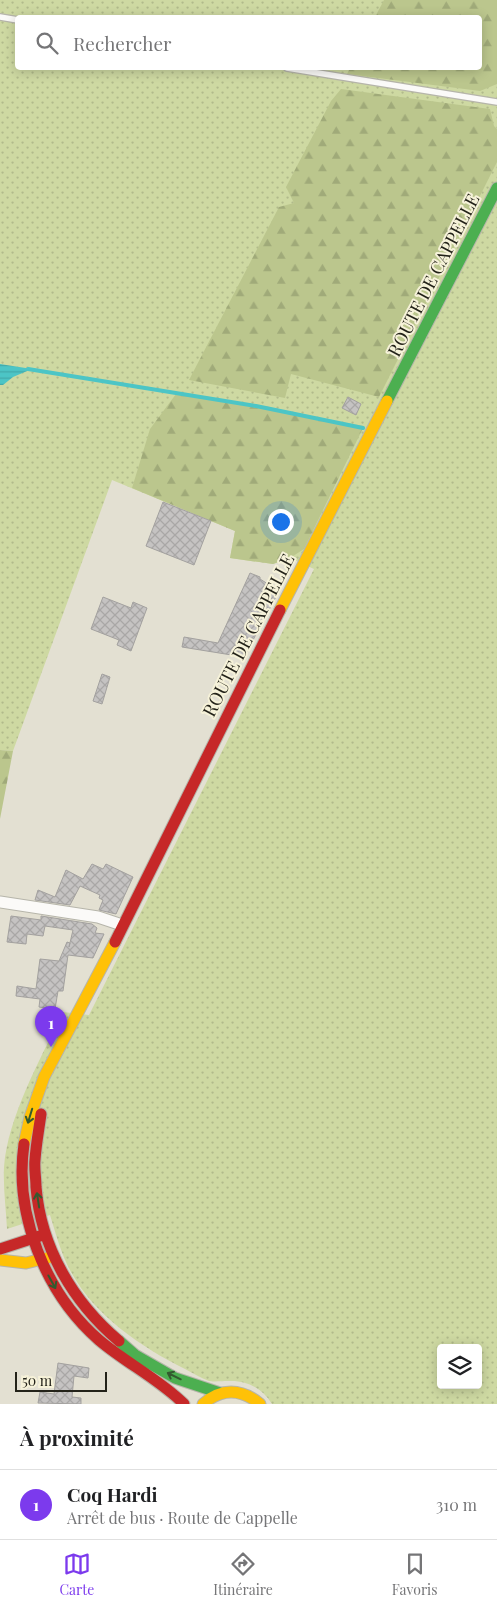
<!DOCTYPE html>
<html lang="fr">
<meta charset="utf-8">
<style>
body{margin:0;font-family:"Playfair Display",serif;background:#f6f6f6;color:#202124}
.controls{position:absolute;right:15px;bottom:15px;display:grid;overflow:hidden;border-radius:5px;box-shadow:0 2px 12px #0003}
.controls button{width:45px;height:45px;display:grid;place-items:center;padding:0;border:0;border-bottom:1px solid #e0e0e0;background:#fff;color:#202124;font:25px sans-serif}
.scale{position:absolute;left:15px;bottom:12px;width:92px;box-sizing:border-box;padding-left:5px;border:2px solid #232219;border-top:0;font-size:14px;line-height:18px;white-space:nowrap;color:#232219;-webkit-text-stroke:4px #f6f2d9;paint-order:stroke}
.you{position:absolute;left:280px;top:521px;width:18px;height:18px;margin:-12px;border:4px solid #fff;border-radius:50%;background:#1a73e8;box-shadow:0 0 0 8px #1a73e833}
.badge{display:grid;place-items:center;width:32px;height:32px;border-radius:50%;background:#7c3aed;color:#fff;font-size:16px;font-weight:700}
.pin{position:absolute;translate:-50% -41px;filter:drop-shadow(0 1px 2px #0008)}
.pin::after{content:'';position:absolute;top:26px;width:18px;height:15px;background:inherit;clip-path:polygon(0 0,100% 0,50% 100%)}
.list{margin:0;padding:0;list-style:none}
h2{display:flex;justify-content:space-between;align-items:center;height:65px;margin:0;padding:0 20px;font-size:21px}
h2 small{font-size:16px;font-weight:400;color:#757577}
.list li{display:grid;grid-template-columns:32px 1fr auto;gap:15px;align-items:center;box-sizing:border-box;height:70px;padding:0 20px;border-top:1px solid #e0e0e0}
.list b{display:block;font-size:19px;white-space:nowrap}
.list p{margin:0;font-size:16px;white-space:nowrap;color:#757577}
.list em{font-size:16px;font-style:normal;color:#757577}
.icon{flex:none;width:28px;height:28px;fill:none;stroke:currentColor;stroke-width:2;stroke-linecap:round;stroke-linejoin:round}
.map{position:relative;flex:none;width:497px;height:1404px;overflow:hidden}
.search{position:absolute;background:#fff;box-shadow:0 2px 12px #0003;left:15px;right:15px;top:15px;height:55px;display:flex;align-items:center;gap:12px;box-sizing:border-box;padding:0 18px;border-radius:5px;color:#757577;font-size:19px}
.sheet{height:135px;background:#fff}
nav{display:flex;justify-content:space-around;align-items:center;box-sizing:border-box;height:70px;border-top:1px solid #e0e0e0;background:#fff;font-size:14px;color:#757577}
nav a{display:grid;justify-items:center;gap:2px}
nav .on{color:#7c3aed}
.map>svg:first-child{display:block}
</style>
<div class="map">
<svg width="497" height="1404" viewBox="0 0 497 1404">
<defs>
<pattern id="grass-dots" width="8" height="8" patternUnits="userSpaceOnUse" patternTransform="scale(1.25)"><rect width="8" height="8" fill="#ced9a2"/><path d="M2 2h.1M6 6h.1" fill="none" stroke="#b1ba8b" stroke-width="1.8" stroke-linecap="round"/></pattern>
<pattern id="forest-firs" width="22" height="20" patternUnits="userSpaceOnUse" patternTransform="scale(1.25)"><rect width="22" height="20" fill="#bbc68d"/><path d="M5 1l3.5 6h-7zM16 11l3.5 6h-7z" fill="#a0aa79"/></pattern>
<pattern id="water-rules" width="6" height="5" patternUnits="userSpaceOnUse" patternTransform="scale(1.25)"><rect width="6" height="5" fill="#4cc5c6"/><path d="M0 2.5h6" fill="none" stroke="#42a9aa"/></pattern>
<pattern id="building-cross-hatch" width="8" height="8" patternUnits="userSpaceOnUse" patternTransform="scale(1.25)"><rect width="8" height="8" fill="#c5c3c2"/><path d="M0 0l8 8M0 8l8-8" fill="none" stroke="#a9a7a6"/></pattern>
</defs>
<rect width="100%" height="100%" fill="#e3e0d2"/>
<!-- grass -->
<path fill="url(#grass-dots)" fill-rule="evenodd" d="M0 0H497V1404H272C262 1388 247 1380 228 1381 222 1381 214 1382 209 1381 201 1378 193 1373 185 1369 141 1347 95 1316 71 1272 61 1254 56 1234 50 1215L7 1229C6 1209 3 1187 4 1167 8 1116 41 1058 63 1012L89 1015 314 569 290 558 273 564 230 558 235 531 112 480 13 751 0 750ZM18 18H480V68H18ZM441 1348H478V1385H441Z"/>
<!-- forest -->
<path fill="url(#forest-firs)" d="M384 0H497V84L480 91 347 74 350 68H480V18L375 17Z
M341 89 490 109 494 126 497 129V162L379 397 291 374 285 398 189 380 279 207 294 203 286 187 331 101Z
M176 394 364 426 304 549 290 558 273 564 230 558 235 531 132 488 150 429Z
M0 750 13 751 0 819Z"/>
<!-- water -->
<path fill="url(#water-rules)" d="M0 364 32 369 13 377 3 385H0Z"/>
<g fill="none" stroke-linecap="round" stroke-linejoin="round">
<!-- stream -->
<path stroke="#4cc5c6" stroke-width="4" d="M28 369 256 406 363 428"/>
</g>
<!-- building -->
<path fill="url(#building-cross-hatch)" stroke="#a3a19f" d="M348 397 361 404 356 415 342 408Z
M163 502 211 521 194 565 146 546Z
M250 573 260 577V579L279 591 244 657 182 647 184 637 218 643Z
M103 597 131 608 133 602 147 608 131 651 117 645 119 640 91 629Z
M102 674 110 677 102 704 93 701Z
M92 864 103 869 106 864 133 877 116 914 99 910 103 900 99 898 100 895 80 886 70 905 35 900 38 890 55 897 66 870 83 879Z
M11 916 41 920V916L92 924 97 928 95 933 104 934 93 958 68 955 63 991H58L55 1009 39 1007 40 999 16 996 17 986 36 989 40 959 59 961 67 942 70 943 69 947 73 930 45 926 43 936 27 934 26 944 7 942Z
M58 1363 89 1368 88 1378 74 1376 72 1397 81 1398V1404L38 1403 40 1392 54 1394Z"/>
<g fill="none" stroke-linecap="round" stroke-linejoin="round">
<defs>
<path id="lane" d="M0 17 18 20
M287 68 497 102"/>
<path id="street" d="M0 902 98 917 122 925"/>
<path id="fast" d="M387 401 497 188
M119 1341 135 1355 175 1378 220 1393"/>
<path id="slow" d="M280 610 387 401
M24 1144 30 1117 44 1077 115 942
M0 1260 26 1263 51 1257
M203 1404C221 1388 241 1388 260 1404"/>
<path id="jam" d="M115 942 280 610
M41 1114C39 1129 36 1144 35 1160 34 1168 36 1178 36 1187 41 1248 73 1302 119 1341
M24 1144C14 1214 45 1293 99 1340 126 1363 159 1379 184 1404
M0 1249 43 1235"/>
</defs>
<!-- lane casing -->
<use href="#lane" stroke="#b6b5aa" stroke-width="8"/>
<!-- street casing -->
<use href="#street" stroke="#b6b5aa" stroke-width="13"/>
<!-- fast casing -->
<use href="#fast" stroke="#b6b5aa" stroke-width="13"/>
<!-- slow casing -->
<use href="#slow" stroke="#b6b5aa" stroke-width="13"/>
<!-- jam casing -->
<use href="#jam" stroke="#b6b5aa" stroke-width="13"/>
<!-- lane -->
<use href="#lane" stroke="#fbfaf8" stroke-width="5.5"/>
<!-- street -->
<use href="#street" stroke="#fbfaf8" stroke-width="11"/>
<!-- fast -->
<use href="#fast" stroke="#4caf50" stroke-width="11"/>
<!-- slow -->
<use href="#slow" stroke="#ffc107" stroke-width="11"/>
<!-- jam -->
<use href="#jam" stroke="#c62828" stroke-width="11"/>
</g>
<!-- one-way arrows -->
<defs><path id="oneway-shaft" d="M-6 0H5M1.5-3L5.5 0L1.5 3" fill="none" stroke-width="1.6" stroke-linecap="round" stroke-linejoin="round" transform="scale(1.25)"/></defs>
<g stroke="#335a2f">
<use href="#oneway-shaft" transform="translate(30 1116) rotate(107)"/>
<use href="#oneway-shaft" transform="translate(38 1200) rotate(-99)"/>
<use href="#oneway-shaft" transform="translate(52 1282) rotate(61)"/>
<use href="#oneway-shaft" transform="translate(174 1376) rotate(-154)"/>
</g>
<g text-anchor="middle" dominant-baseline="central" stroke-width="4" stroke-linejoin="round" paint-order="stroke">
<!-- street labels -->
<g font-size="18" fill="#232219" stroke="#f6f2d9">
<text transform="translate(433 275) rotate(-63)">ROUTE DE CAPPELLE</text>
<text transform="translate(248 635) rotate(-63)">ROUTE DE CAPPELLE</text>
</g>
</g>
</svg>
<div class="controls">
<button><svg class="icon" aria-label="layers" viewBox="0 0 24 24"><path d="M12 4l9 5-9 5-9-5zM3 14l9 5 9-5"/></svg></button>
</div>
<div class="scale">50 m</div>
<div class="you"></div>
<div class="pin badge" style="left:51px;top:1047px">1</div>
<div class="search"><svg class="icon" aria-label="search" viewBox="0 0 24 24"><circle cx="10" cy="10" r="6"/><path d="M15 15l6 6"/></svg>Rechercher</div>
</div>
<section class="sheet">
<h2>À proximité<small></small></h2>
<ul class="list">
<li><span class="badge">1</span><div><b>Coq Hardi</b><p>Arrêt de bus · Route de Cappelle</p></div><em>310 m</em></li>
</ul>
</section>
<nav>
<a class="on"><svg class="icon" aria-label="map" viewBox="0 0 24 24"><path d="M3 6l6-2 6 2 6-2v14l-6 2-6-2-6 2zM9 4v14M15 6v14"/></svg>Carte</a>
<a><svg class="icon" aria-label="directions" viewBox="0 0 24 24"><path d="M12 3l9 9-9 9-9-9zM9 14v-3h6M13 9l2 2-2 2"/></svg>Itinéraire</a>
<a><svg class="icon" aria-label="saved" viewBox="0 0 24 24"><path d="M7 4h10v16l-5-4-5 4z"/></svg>Favoris</a>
</nav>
